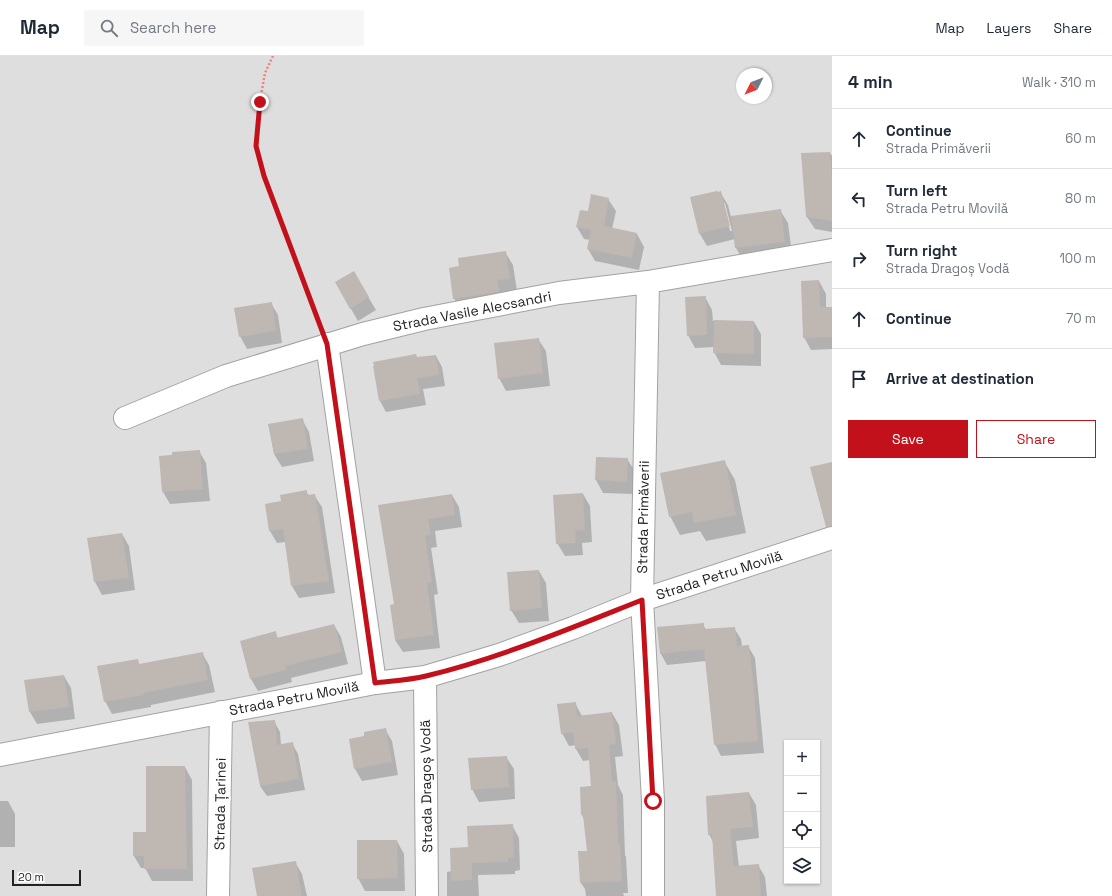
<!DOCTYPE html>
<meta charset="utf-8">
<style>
body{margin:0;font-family:"Space Grotesk",sans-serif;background:#f6f6f7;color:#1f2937}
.controls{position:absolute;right:12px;bottom:12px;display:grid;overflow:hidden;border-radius:0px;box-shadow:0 1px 3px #0004}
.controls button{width:36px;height:36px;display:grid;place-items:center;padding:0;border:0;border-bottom:1px solid #e0e1e3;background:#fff;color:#1f2937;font:20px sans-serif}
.compass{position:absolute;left:736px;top:12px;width:36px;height:36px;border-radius:50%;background:#fff;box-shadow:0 1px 3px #0004;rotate:228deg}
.scale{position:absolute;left:12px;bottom:10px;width:69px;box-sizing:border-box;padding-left:4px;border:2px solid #212121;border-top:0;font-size:11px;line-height:14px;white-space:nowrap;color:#212121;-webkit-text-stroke:3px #fff;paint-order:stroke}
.stop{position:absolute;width:12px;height:12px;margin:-9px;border:3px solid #c2111a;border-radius:50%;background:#fff}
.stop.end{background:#c2111a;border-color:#fff;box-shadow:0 1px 4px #0008}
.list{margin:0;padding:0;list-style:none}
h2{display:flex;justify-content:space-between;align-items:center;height:52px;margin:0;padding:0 16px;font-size:17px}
h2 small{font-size:13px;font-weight:400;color:#747a83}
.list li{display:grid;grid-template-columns:26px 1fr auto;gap:12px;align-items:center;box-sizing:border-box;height:60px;padding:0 16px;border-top:1px solid #e0e1e3}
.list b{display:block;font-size:15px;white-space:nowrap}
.list p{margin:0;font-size:13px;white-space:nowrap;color:#747a83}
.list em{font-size:13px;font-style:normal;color:#747a83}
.actions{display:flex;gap:8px;padding:12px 16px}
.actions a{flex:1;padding:9px 0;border:1px solid #c2111a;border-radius:0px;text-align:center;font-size:14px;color:#c2111a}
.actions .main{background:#c2111a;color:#fff}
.icon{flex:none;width:22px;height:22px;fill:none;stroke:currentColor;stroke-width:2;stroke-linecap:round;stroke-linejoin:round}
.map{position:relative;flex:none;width:832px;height:840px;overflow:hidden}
header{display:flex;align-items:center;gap:24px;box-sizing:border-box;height:56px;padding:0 20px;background:#fff;border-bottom:1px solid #e0e1e3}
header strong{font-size:19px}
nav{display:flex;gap:22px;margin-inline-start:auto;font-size:14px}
.search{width:280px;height:36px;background:#f6f6f7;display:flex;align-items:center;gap:10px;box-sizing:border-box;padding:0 14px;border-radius:0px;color:#747a83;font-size:15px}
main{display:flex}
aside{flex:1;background:#fff}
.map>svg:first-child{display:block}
</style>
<header>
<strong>Map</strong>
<div class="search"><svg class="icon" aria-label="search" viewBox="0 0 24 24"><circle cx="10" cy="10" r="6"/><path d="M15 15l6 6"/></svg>Search here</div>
<nav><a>Map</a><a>Layers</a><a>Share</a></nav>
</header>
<main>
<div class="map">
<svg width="832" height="840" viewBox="0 0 832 840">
<rect width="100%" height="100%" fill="#f1eee9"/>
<!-- residential -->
<path fill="#dfdedf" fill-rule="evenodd" d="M0 0H832V840H0ZM742 18H766V42H742ZM787 687H817V825H787Z"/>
<!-- shadow -->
<path fill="#0003" fill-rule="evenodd" d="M830 97 832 100V176L815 173 807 161Z
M720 136 728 149 731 161 780 154 788 167 792 198 743 204 736 192 735 183 707 190 700 178 691 142ZM723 147H725L732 175H730Z
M608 143 616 155 612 173 637 178 644 191 639 214 595 205 588 193 590 184 584 183 577 171 589 156Z
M505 196 513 209 517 235 461 255 454 242Z
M354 217 376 254 358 265 336 227Z
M819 225 826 238V252H832V293L811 294 804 281Z
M705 241 712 254 713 265 754 266 761 278V310L721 309 714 296V291L695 292 688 279Z
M271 247 278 259 282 287 247 293 240 280Z
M538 283 546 295 550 330 506 335 499 322Z
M436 300 442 311 445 330 423 333 426 349 386 356 380 345 418 302Z
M302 363 309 376 314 405 282 411 274 398 269 369Z
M199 395 206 407 210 445 170 448 163 436 160 401Z
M597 402 627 403 635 415 634 438 603 437 596 424Z
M724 405 735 424 746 477 706 485 700 475 680 479 670 460Z
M306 435 309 440 314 439 322 451 335 537 299 542 292 530 286 486 277 487 270 475 282 446Z
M583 438 590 450 592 486 582 487 583 499 565 500 557 487Z
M452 439 459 451 462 471 435 475 437 491 431 492 438 538 434 539 440 592 403 596 395 584 396 549 380 450Z
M122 478 129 490 135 534 102 539 95 526 89 483Z
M539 515 546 527 549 565 519 567 511 554Z
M703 568 706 574 734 572 741 583 742 591 748 590 755 602 764 697 721 700 715 688 706 605 667 609 661 598Z
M334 569 341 581 348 608 291 622 292 626 258 635 251 623 241 586 275 577 278 582Z
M202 597 209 609 215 636 151 649V651L112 658 105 645 137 604 140 609Z
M64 620 71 632 75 663 37 668 30 656 25 625Z
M575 647 582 660 612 657 619 669 623 700 615 701 618 729 623 739 625 799 626 801 628 837H623L624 840H586L585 833 581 827 588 796 584 763 582 759 592 731 590 704 583 705 576 693V689L569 690 562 677Z
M274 665 280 676 281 689 292 687 298 698 305 734 267 740 260 730Z
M385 673 392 685 398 719 362 725 355 713 366 681Z
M506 701 514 713 515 743 479 746 472 733Z
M185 711 192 724 193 825H152L145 812H141L134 800V777H147Z
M749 737 756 749 759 782 736 785 739 811 758 809 765 821 767 840H717L713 786 709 778Z
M0 745H8L15 758V791H0Z
M512 769 519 782 520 814 515 815V818L478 819 479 840H447V816L452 815 469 792Z
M397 785 404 798 405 835H365L358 822Z
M295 806 302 818 307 840H258Z"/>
<!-- building -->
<path fill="#beb7b2" d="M830 96 832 123V165L806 161 801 97Z
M717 135 718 136 721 135 730 170 699 178 690 141Z
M591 138 609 142 604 170 637 177 632 202 587 193 591 174 576 171 580 154 588 155Z
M781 153 785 186 735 192 731 160Z
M506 195 510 223 497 224 499 236 453 243 449 212 459 210 458 202Z
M354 215 369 241 350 253 335 226Z
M819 224 820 251H832V281L803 282 801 225Z
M706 240 707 279 687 280 685 241Z
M272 246 276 275 239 281 234 252Z
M714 264 754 265V298L713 297Z
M539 282 543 317 498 323 494 287Z
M416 298 417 301 436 299 439 319 417 322 420 338 379 345 373 310H374L373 306Z
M303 362 308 393 274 398 268 368Z
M200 394 203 433 162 436 159 400 172 399V396Z
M596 401 628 402 627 426 595 424Z
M725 404 736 459 694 467 692 456 669 461 660 417Z
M832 406V470L826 471 810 411Z
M307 434V439L315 438 329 525 291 530 283 473 269 475 265 448 281 445 280 439Z
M583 437 585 474 575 475 576 487 556 488 553 439Z
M452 438 455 459 428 463 431 479 425 480 432 526 427 527 434 579 395 584 390 549 394 548 378 449Z
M122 477 129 522 94 526 87 482Z
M539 514 542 552 510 555 507 516Z
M704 567V573L735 571 737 590 749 589 753 623 758 685 714 689 704 593 660 598 657 571Z
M334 568 342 596 285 610 286 614 250 623 240 585 276 575 277 582Z
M203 596 208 624 144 637 145 639 104 646 97 610 138 603 139 608Z
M64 619 69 651 29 656 24 624Z
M576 646 577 660 612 656 616 688 609 689 612 725H616L618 788H620L622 825 580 827 578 795H587L583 759H581L580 731 591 730 588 692 575 693 573 676 561 678 557 648Z
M275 664 277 689 293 686 299 723 260 730 248 666Z
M386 672 392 706 354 713 349 683 364 680V676Z
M507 700 509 731 471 734 468 702Z
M146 710H185L187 813H144V800H133V776H146Z
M749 736 753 771 730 773 734 810 759 808 761 840H716L712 778 708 779 706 740Z
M513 768 514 802H508V806L472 807V824L451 825 450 792 468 791 467 770Z
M357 784H397L398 822 357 823Z
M296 805 302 840H257L252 812Z"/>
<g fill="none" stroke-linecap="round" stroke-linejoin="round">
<defs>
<path id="minor" d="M648 226 642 544 653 745V840
M327 288 375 627
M125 362 226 320 363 278 424 263 559 237 648 226 832 194
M425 621 427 840
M0 699 375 627 425 621 499 599 573 572 642 544 832 482
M218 840 221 656"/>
</defs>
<!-- minor casing -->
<use href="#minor" stroke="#a2a2a2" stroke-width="24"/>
<!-- path -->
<path stroke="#ef827c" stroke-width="2.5" stroke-dasharray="2 2" stroke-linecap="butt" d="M273 0 265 17 260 45 256 90 264 120 319 267"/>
<!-- minor -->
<use href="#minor" stroke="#fff" stroke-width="22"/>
</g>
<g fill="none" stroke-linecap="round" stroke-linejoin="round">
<!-- route -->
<path stroke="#c2111a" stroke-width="5" d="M260 46 256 90 264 120 327 288 375 627C392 625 410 624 426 620 500 602 571 572 642 544L653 745"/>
</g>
<g text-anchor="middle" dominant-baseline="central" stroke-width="4" stroke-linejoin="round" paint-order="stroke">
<!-- street labels -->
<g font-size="14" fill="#212121" stroke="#fff">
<text transform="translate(472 255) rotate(-11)">Strada Vasile Alecsandri</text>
<text transform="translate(643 461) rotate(-89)">Strada Primăverii</text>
<text transform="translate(719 519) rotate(-18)">Strada Petru Movilă</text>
<text transform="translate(294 642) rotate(-11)">Strada Petru Movilă</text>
<text transform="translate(426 730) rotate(-91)">Strada Dragoș Vodă</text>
<text transform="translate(220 748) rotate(-89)">Strada Țarinei</text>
</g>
</g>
</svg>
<div class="controls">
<button>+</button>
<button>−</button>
<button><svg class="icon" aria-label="locate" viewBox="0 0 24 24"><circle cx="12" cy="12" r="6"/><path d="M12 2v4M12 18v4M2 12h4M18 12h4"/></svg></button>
<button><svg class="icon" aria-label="layers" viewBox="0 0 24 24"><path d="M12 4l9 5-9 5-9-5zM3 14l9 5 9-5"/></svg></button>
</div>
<svg class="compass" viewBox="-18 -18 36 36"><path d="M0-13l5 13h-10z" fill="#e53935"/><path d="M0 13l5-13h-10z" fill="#747a83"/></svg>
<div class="scale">20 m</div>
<div class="stop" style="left:653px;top:745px"></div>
<div class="stop end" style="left:260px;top:46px"></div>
</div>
<aside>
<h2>4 min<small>Walk · 310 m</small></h2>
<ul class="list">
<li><svg class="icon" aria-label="ahead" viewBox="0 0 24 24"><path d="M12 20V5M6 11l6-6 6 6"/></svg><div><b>Continue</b><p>Strada Primăverii</p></div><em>60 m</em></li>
<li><svg class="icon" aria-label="left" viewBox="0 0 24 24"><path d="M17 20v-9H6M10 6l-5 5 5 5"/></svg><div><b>Turn left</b><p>Strada Petru Movilă</p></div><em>80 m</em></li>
<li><svg class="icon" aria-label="right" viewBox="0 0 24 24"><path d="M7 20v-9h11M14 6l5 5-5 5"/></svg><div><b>Turn right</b><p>Strada Dragoș Vodă</p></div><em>100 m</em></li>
<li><svg class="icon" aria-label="ahead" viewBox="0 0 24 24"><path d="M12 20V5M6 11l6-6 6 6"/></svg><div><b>Continue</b></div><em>70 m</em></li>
<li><svg class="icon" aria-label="arrive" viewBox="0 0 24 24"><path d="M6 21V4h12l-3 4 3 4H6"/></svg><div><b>Arrive at destination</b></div></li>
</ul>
<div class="actions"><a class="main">Save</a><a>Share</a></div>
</aside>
</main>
